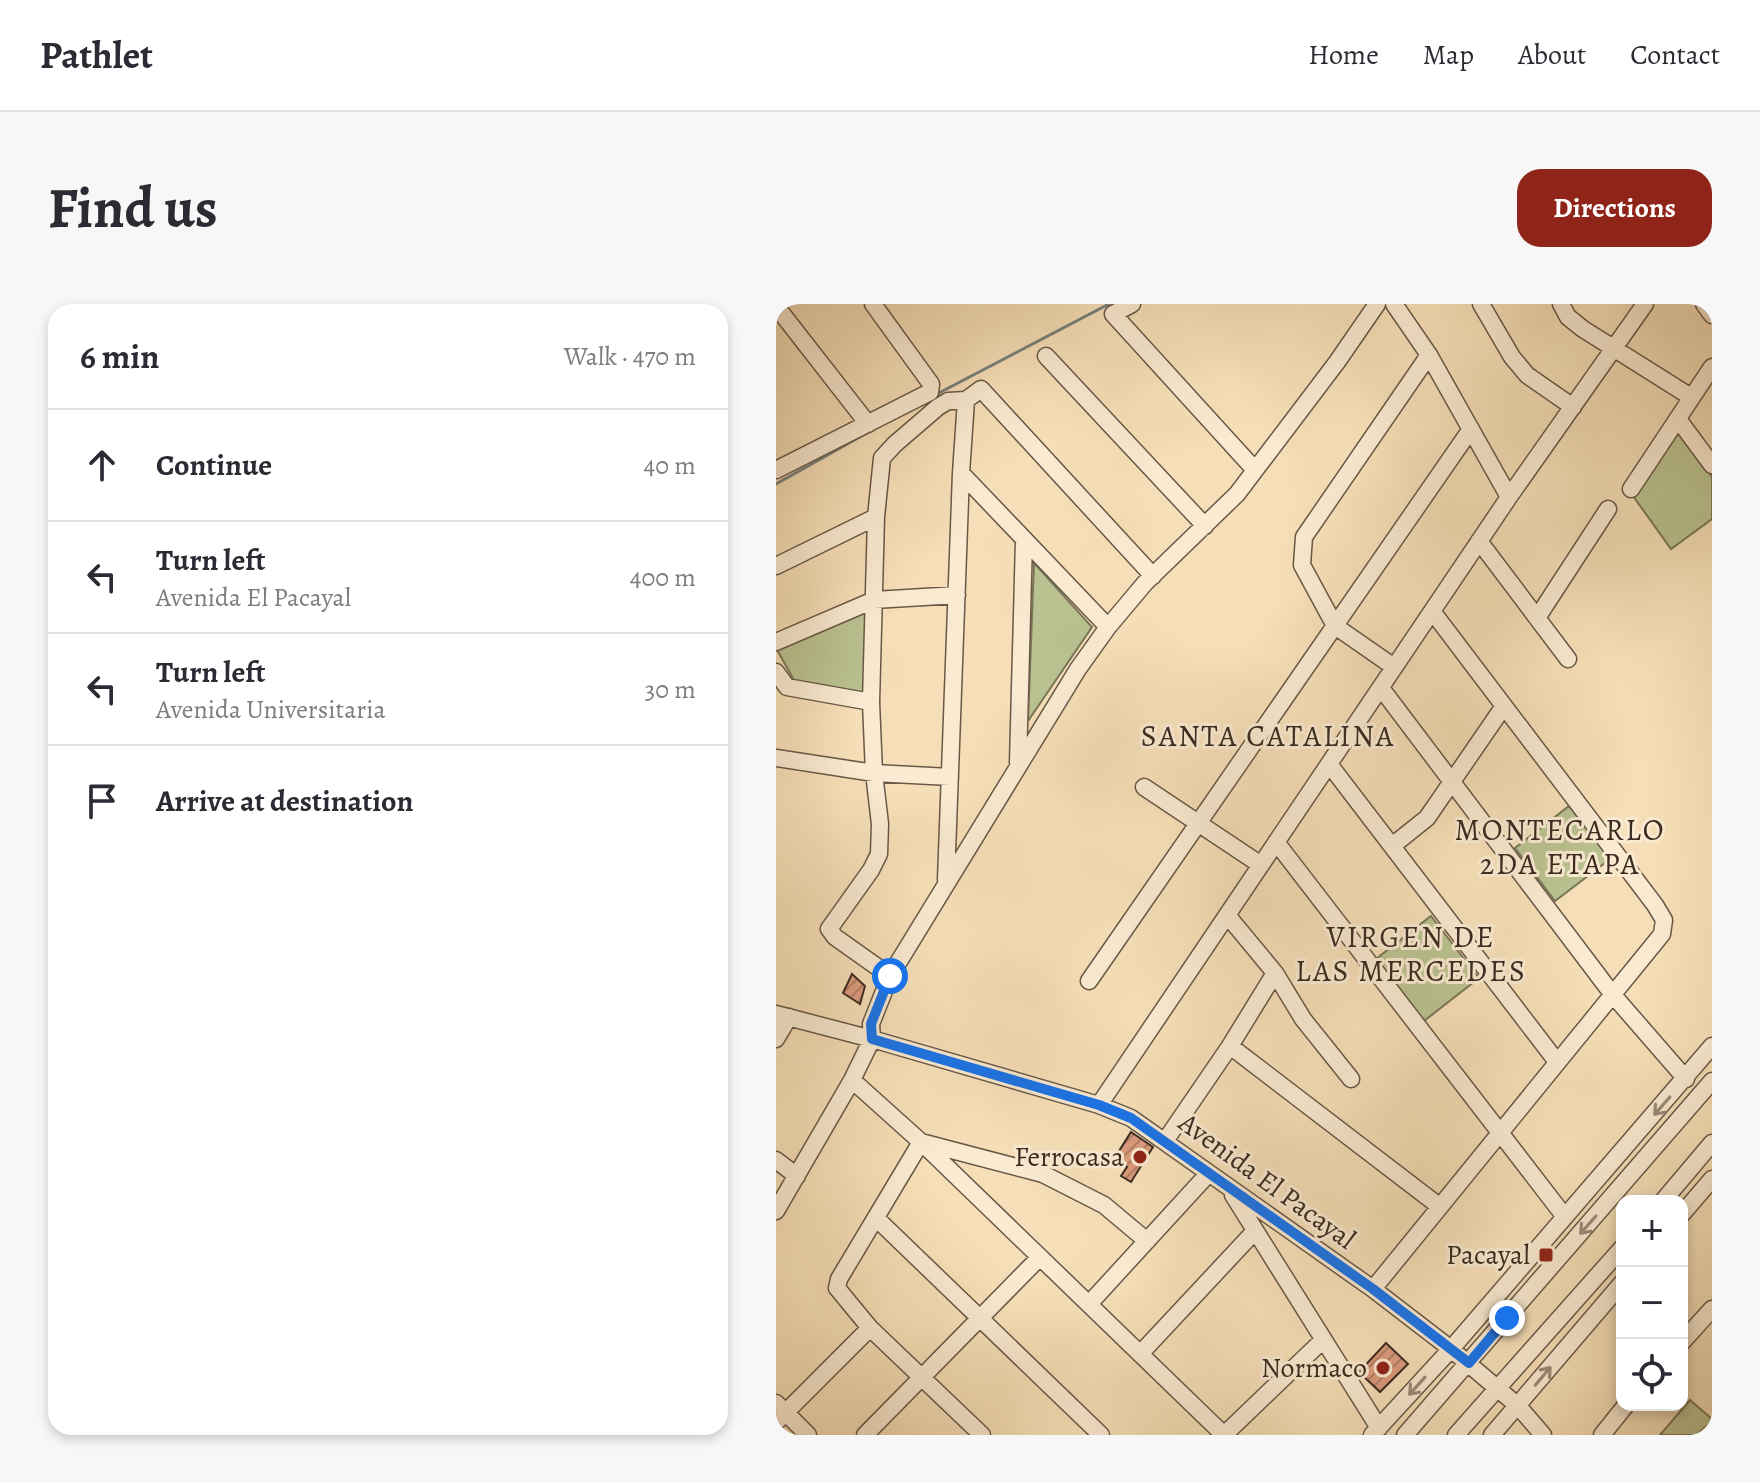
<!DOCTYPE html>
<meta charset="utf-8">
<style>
body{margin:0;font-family:Alegreya,serif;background:#f7f7f7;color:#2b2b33}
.controls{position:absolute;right:24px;bottom:24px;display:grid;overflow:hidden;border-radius:16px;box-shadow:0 4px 12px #0003}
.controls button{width:72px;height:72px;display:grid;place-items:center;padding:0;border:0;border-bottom:2px solid #e1e1e2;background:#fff;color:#2b2b33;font:40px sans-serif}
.stop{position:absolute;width:24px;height:24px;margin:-18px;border:6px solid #1a73e8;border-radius:50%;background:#fff}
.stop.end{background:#1a73e8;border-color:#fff;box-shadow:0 2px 8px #0008}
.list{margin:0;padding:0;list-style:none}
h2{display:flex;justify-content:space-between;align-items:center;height:104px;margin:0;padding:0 32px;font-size:34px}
h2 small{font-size:26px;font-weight:400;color:#7c7c81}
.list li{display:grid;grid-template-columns:52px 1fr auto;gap:24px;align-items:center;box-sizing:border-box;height:112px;padding:0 32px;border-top:2px solid #e1e1e2}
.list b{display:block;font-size:30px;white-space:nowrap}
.list p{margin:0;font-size:26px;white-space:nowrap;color:#7c7c81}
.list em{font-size:26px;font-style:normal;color:#7c7c81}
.icon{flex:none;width:44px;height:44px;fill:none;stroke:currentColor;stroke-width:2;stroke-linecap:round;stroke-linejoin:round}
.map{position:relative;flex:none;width:936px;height:1131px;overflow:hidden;border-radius:24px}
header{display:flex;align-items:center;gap:48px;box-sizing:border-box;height:112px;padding:0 40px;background:#fff;border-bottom:2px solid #e1e1e2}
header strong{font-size:38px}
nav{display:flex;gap:44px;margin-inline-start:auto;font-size:28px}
.intro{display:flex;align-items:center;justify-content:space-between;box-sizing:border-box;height:192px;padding:0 48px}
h1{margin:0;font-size:56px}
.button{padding:20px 36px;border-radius:24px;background:#8f2418;color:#fff;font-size:28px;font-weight:700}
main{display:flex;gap:48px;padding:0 48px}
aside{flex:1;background:#fff;border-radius:24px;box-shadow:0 4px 12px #0003}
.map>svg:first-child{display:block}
</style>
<header>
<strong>Pathlet</strong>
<nav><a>Home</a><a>Map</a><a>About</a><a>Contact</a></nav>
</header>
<div class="intro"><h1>Find us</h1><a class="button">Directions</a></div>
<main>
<aside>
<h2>6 min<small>Walk · 470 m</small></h2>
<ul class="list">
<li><svg class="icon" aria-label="ahead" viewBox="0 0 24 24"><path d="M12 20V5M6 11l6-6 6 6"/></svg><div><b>Continue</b></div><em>40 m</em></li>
<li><svg class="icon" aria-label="left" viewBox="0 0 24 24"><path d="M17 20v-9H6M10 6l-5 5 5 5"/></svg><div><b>Turn left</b><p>Avenida El Pacayal</p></div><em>400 m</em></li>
<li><svg class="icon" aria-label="left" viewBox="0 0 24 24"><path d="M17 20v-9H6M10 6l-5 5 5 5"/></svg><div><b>Turn left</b><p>Avenida Universitaria</p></div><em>30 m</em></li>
<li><svg class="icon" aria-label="arrive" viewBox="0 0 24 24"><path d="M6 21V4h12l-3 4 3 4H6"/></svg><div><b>Arrive at destination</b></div></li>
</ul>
</aside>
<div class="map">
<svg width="936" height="1131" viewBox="0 0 936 1131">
<defs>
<pattern id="building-hatch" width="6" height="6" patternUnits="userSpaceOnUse" patternTransform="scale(2)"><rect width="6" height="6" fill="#dc9a7d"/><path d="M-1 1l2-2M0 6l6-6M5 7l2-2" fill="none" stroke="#b37e66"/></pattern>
</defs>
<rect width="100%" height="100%" fill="#f6dfb8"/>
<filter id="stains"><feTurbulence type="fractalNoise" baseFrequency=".0025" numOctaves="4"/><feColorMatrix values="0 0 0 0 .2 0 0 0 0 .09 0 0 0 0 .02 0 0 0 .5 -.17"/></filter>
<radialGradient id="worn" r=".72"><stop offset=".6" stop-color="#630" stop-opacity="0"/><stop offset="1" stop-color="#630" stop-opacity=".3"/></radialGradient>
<!-- green -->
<path fill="#bac291" stroke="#7a7659" stroke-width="2" d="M903 127 936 173V215L895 245 857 192Z
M258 259 316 323 252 417Z
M93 304 91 390 19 378 0 344Z
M793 502 834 555 779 597 739 544Z
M655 612 703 674 648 717 600 655Z
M914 1096 936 1115V1118L920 1131H884Z"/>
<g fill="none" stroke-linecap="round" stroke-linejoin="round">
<!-- stream -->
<path stroke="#77817c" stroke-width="3" d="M159 91 333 0
M0 180 107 120"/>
</g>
<!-- building -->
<path fill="url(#building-hatch)" stroke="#3a2b21" stroke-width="2" d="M76 670 89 682 84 700 67 689Z
M355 828 377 843 355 878 345 872 351 863 338 855Z
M610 1039 632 1060 604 1088 583 1068Z"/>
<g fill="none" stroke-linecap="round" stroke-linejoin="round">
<defs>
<path id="minor" d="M356 0 337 10 479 166
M618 0 653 51 733 193
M705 0 736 53 751 71 797 103
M785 0 792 13 807 25 915 93
M928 0 936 11
M0 2 92 120
M270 52 429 222
M902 115 936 161
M0 166 154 88 155 80 97 0
M185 169 332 323
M855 185 936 63
M703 237 792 355
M0 262 100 213
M761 314 832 205
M0 338 98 296 181 291
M618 363 559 322 526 261 528 233 653 51
M0 368 11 383 95 398
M605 384 837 691 910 775
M0 454 98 469 174 473
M242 459 248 236
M553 460 781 758
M368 483 485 561
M500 538 789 913
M616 542 651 514 728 402
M170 576 185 169 190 96 205 85 377 272
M451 611 499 669 527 715 575 775
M114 672 59 633 53 625 95 566 103 550 104 520 98 469 95 398 100 213 106 154 119 140 162 103 172 97 190 96
M313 677 695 125
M0 710 96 735 323 801 355 814 597 985 675 1045 742 1102 767 1131
M0 735 13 713
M454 742 663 902
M76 776 145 838 448 1131 547 1036
M323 801 733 193 869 0
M389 837 454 742 499 669
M0 856 21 872
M457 891 603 1124
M887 897 936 839
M0 907 76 776 96 735 95 720 114 672 302 365 332 323 369 279 461 190 561 58 601 0
M906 910 936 875
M101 915 325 1131
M597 985 886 630 888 616 879 601 656 307
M313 1000 433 869
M906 1038 936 1005
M364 1050 478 928
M0 1099 32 1131
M0 1118 94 1024
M89 1131 264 953
M206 1131 94 1024 61 984 63 975 145 838 267 870 328 901 371 937
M596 1131 675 1045 936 742
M629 1131 936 777
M680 1131 846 944
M716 1131 846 979
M826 1131 850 1101"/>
</defs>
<!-- minor casing -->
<use href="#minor" stroke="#695847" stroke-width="19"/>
<!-- minor -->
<use href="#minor" stroke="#f9ead1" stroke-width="16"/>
</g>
<!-- one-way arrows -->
<defs><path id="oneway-shaft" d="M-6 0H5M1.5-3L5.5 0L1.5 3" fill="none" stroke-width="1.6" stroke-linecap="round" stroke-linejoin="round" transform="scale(2)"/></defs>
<g stroke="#9a8a79">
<use href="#oneway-shaft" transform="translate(886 802) rotate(131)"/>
<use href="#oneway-shaft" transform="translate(812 921) rotate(131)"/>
<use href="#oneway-shaft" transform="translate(767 1072) rotate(-50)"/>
<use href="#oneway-shaft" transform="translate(641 1082) rotate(132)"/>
</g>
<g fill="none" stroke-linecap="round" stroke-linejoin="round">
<!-- route -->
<path stroke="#1a73e8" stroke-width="10" d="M114 672 95 720 96 735 323 801 355 814 597 985 693 1059 731 1014"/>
</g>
<!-- markers -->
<g fill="#8f2418" stroke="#f9ead1" stroke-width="3">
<circle cx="364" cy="853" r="8"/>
<rect x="762" y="943" width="16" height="16" rx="4"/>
<circle cx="607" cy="1064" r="8"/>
</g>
<g text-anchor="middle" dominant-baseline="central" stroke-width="6" stroke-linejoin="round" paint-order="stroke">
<!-- poi labels -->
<g font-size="28" fill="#3a2b21" stroke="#f9ead1" text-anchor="end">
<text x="348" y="853">Ferrocasa</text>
<text x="754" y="951">Pacayal</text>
<text x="591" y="1064">Normaco</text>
</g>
<!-- street labels -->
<g font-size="28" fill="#3a2b21" stroke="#f9ead1">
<text transform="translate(491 877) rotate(36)">Avenida El Pacayal</text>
</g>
<!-- neighbourhood labels -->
<g font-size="30" letter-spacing="2" fill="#3a2b21" stroke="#f9ead1">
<text x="492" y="432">SANTA CATALINA</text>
<text x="784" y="526">MONTECARLO<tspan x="784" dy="34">2DA ETAPA</tspan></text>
<text x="635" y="633">VIRGEN DE<tspan x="635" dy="34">LAS MERCEDES</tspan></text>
</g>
</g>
<rect width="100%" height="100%" filter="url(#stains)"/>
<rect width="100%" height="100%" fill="url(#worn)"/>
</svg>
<div class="controls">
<button>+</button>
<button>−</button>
<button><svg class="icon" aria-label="locate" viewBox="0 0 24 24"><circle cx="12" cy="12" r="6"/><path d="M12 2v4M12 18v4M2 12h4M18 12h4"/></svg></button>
</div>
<div class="stop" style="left:114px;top:672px"></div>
<div class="stop end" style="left:731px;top:1014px"></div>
</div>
</main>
